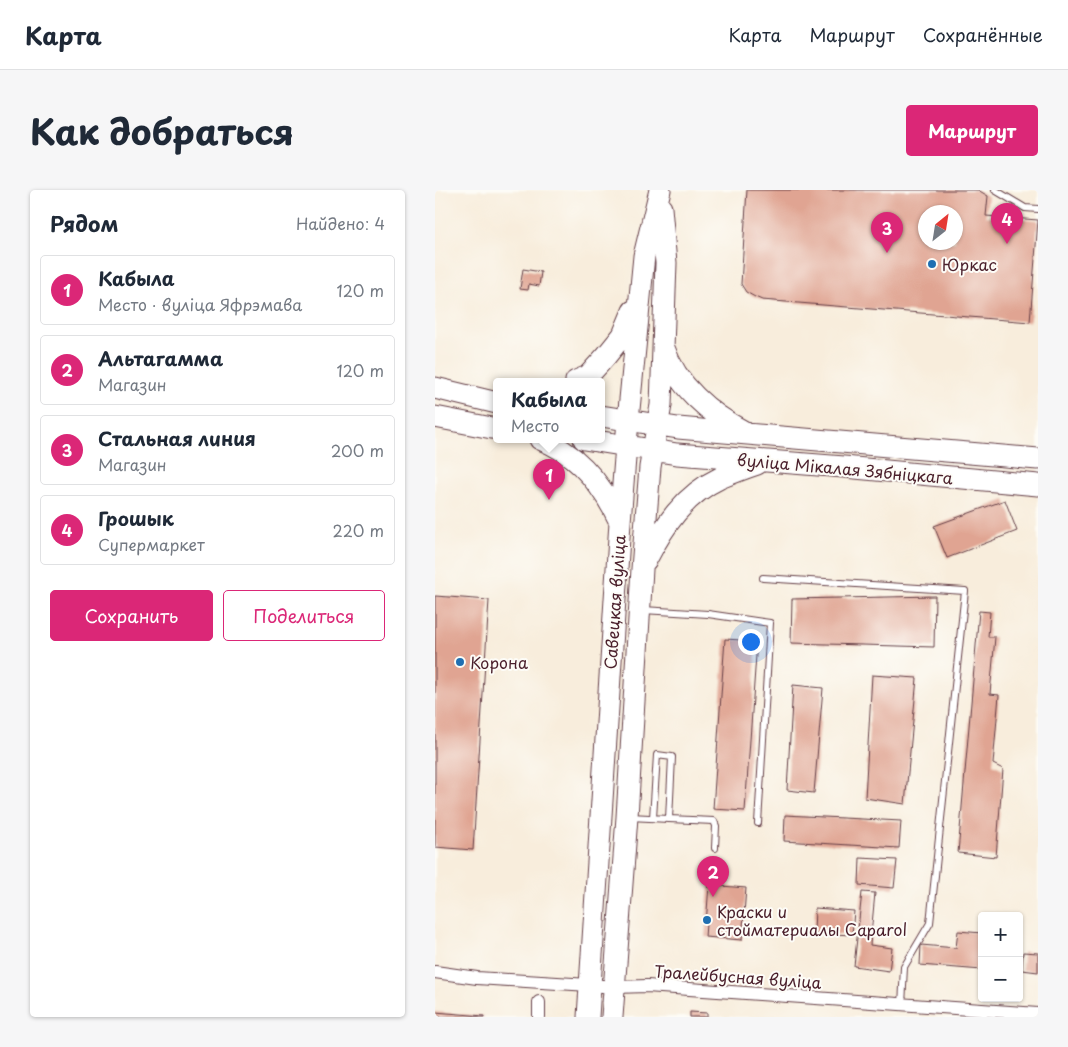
<!DOCTYPE html>
<html lang="ru">
<meta charset="utf-8">
<style>
body{margin:0;font-family:"Playpen Sans",sans-serif;background:#f6f6f7;color:#1f2937}
.controls{position:absolute;right:15px;bottom:15px;display:grid;overflow:hidden;border-radius:5px;box-shadow:0 1px 4px #0004}
.controls button{width:45px;height:45px;display:grid;place-items:center;padding:0;border:0;border-bottom:1px solid #e0e1e3;background:#fff;color:#1f2937;font:25px sans-serif}
.compass{position:absolute;left:483px;top:15px;width:45px;height:45px;border-radius:50%;background:#fff;box-shadow:0 1px 4px #0004;rotate:30deg}
.you{position:absolute;left:315px;top:451px;width:18px;height:18px;margin:-12px;border:4px solid #fff;border-radius:50%;background:#1a73e8;box-shadow:0 0 0 8px #1a73e833}
.badge{display:grid;place-items:center;width:32px;height:32px;border-radius:50%;background:#db2777;color:#fff;font-size:16px;font-weight:700}
.pin{position:absolute;translate:-50% -41px;filter:drop-shadow(0 1px 2px #0008)}
.pin::after{content:'';position:absolute;top:26px;width:18px;height:15px;background:inherit;clip-path:polygon(0 0,100% 0,50% 100%)}
.popup{position:absolute;left:58px;top:188px;width:112px;height:65px;box-sizing:border-box;display:grid;place-content:center;border-radius:5px;background:#fff;filter:drop-shadow(0 1px 4px #0005);font-size:16px;white-space:nowrap;color:#747a83}
.popup b{font-size:19px;color:#1f2937}
.popup::after{content:'';position:absolute;left:50%;top:100%;margin-left:-10px;border:10px solid transparent;border-top-color:#fff}
.list{margin:0;padding:0;list-style:none}
h2{display:flex;justify-content:space-between;align-items:center;height:65px;margin:0;padding:0 20px;font-size:21px}
h2 small{font-size:16px;font-weight:400;color:#747a83}
.list li{display:grid;grid-template-columns:32px 1fr auto;gap:15px;align-items:center;box-sizing:border-box;height:70px;margin:0 10px 10px;padding:0 10px;border:1px solid #e0e1e3;border-radius:5px}
.list b{display:block;font-size:19px;white-space:nowrap}
.list p{margin:0;font-size:16px;white-space:nowrap;color:#747a83}
.list em{font-size:16px;font-style:normal;color:#747a83}
.actions{display:flex;gap:10px;padding:15px 20px}
.actions a{flex:1;padding:11px 0;border:1px solid #db2777;border-radius:5px;text-align:center;font-size:18px;color:#db2777}
.actions .main{background:#db2777;color:#fff}
.map{position:relative;flex:none;width:603px;height:827px;overflow:hidden;border-radius:5px}
header{display:flex;align-items:center;gap:30px;box-sizing:border-box;height:70px;padding:0 25px;background:#fff;border-bottom:1px solid #e0e1e3}
header strong{font-size:24px}
nav{display:flex;gap:28px;margin-inline-start:auto;font-size:18px}
.intro{display:flex;align-items:center;justify-content:space-between;box-sizing:border-box;height:120px;padding:0 30px}
h1{margin:0;font-size:35px}
.button{padding:12px 22px;border-radius:5px;background:#db2777;color:#fff;font-size:18px;font-weight:700}
main{display:flex;gap:30px;padding:0 30px}
aside{flex:1;background:#fff;border-radius:5px;box-shadow:0 1px 4px #0004}
.map>svg:first-child{display:block}
</style>
<header>
<strong>Карта</strong>
<nav><a>Карта</a><a>Маршрут</a><a>Сохранённые</a></nav>
</header>
<div class="intro"><h1>Как добраться</h1><a class="button">Маршрут</a></div>
<main>
<aside>
<h2>Рядом<small>Найдено: 4</small></h2>
<ul class="list">
<li><span class="badge">1</span><div><b>Кабыла</b><p>Место · вуліца Яфрэмава</p></div><em>120 m</em></li>
<li><span class="badge">2</span><div><b>Альтагамма</b><p>Магазин</p></div><em>120 m</em></li>
<li><span class="badge">3</span><div><b>Стальная линия</b><p>Магазин</p></div><em>200 m</em></li>
<li><span class="badge">4</span><div><b>Грошык</b><p>Супермаркет</p></div><em>220 m</em></li>
</ul>
<div class="actions"><a class="main">Сохранить</a><a>Поделиться</a></div>
</aside>
<div class="map">
<svg width="603" height="827" viewBox="0 0 603 827">
<rect width="100%" height="100%" fill="#fdfcf7"/>
<filter id="ink" filterUnits="userSpaceOnUse"><feTurbulence type="fractalNoise" baseFrequency=".02" numOctaves="2"/><feDisplacementMap in="SourceGraphic" scale="10" xChannelSelector="R" yChannelSelector="G"/><feConvolveMatrix kernelMatrix="1 2 1 2 8 2 1 2 1" color-interpolation-filters="sRGB"/></filter>
<filter id="wash" filterUnits="userSpaceOnUse"><feTurbulence type="fractalNoise" baseFrequency=".0096" numOctaves="4" result="noise"/><feDisplacementMap in="SourceGraphic" scale="20" xChannelSelector="R" yChannelSelector="G"/><feGaussianBlur stdDeviation="1.12" result="paint"/><feColorMatrix in="noise" values="0 0 0 0 0 0 0 0 0 0 0 0 0 0 0 0 0 1.4 0 .05"/><feComposite in="paint" operator="in"/></filter>
<g filter="url(#wash)">
<rect width="100%" height="100%" fill="#f8eddc"/>
<g id="blocks">
<!-- building -->
<path fill="#e0a492" fill-rule="evenodd" d="M312 0H543L553 6 551 26 603 30 595 132 327 110 320 107 311 102 306 94ZM490 22H520V52H490Z
M88 79 106 82 104 96 94 94 93 100 85 99Z
M570 310 582 341 512 368 499 336Z
M0 406 54 410 38 660 0 657Z
M500 406 499 457 356 453 357 409Z
M544 421 555 422 553 447H560L555 504 564 505 558 574 568 579 561 667 523 663Z
M290 449 322 451 310 621 278 619Z
M437 485 482 488 470 614 430 608Z
M358 495 388 498 379 603 352 600Z
M350 625 466 631 464 658 349 651Z
M425 668 462 670 459 698 424 695Z
M274 695 311 698 307 750 270 747Z
M427 702 440 703 435 755 457 758 454 781 419 776Z
M380 718 419 721 417 745 379 743Z
M523 741 547 743V780L485 775 486 755 521 758Z
M588 762 603 763V782L587 780Z
M0 822 49 826V827H0Z
M255 822 272 823V827H255Z"/>
</g>
</g>
<g filter="url(#ink)">
<use href="#blocks" fill-opacity="0" stroke="#643e46" stroke-width="1"/>
<g fill="none" stroke-linecap="round" stroke-linejoin="round">
<defs>
<path id="lane" d="M560 0 590 18 603 19
M328 388 530 401 495 733 469 777 467 815
M208 420 273 424 335 433 323 633
M195 627 234 629 237 567 222 565 218 628
M234 629 279 631 281 636 280 658"/>
<path id="street" d="M0 782 42 788 154 795 180 797 212 796 603 824
M104 827V812"/>
<path id="primary" d="M229 158C241 195 275 224 308 241
M141 191 153 186 171 166 188 145 198 121
M0 198 62 213
M166 226 243 238 603 269
M0 227 62 239
M105 249C142 263 168 296 185 332
M149 249 242 264 409 277 603 295
M211 370C229 336 249 305 285 288 297 283 310 278 322 274
M153 827 185 332 193 230 209 66 225 0
M177 827 192 627 207 379 215 277 226 215 231 73 226 18"/>
</defs>
<!-- lane casing -->
<use href="#lane" stroke="#643e46" stroke-width="8"/>
<!-- street casing -->
<use href="#street" stroke="#643e46" stroke-width="14"/>
<!-- primary casing -->
<use href="#primary" stroke="#643e46" stroke-width="23"/>
<!-- lane -->
<use href="#lane" stroke="#fff" stroke-width="6"/>
<!-- street -->
<use href="#street" stroke="#fff" stroke-width="12"/>
<!-- primary -->
<use href="#primary" stroke="#fff" stroke-width="21"/>
</g>
</g>
<!-- markers -->
<g fill="#1f6fb2" stroke="#fdfcf7" stroke-width="2">
<circle cx="497" cy="74" r="5"/>
<circle cx="25" cy="472" r="5"/>
<circle cx="272" cy="730" r="5"/>
</g>
<g text-anchor="middle" dominant-baseline="central" stroke-width="4" stroke-linejoin="round" paint-order="stroke">
<!-- poi labels -->
<g font-size="16" fill="#4a1f2b" stroke="#fdfcf7" text-anchor="start">
<text x="507" y="74">Юркас</text>
<text x="35" y="472">Корона</text>
<text x="282" y="721">Краски и<tspan x="282" dy="18">стойматериалы Сaparol</tspan></text>
</g>
<!-- street labels -->
<g font-size="16" fill="#4a1f2b" stroke="#fdfcf7">
<text transform="translate(410 278) rotate(5)">вуліца Мікалая Зябніцкага</text>
<text transform="translate(179 412) rotate(-86)">Савецкая вуліца</text>
<text transform="translate(303 786) rotate(4)">Тралейбусная вуліца</text>
</g>
</g>
</svg>
<div class="controls">
<button>+</button>
<button>−</button>
</div>
<svg class="compass" viewBox="-18 -18 36 36"><path d="M0-13l5 13h-10z" fill="#e53935"/><path d="M0 13l5-13h-10z" fill="#747a83"/></svg>
<div class="you"></div>
<div class="pin badge" style="left:114px;top:310px">1</div>
<div class="popup"><b>Кабыла</b>Место</div>
<div class="pin badge" style="left:278px;top:707px">2</div>
<div class="pin badge" style="left:452px;top:63px">3</div>
<div class="pin badge" style="left:572px;top:54px">4</div>
</div>
</main>
